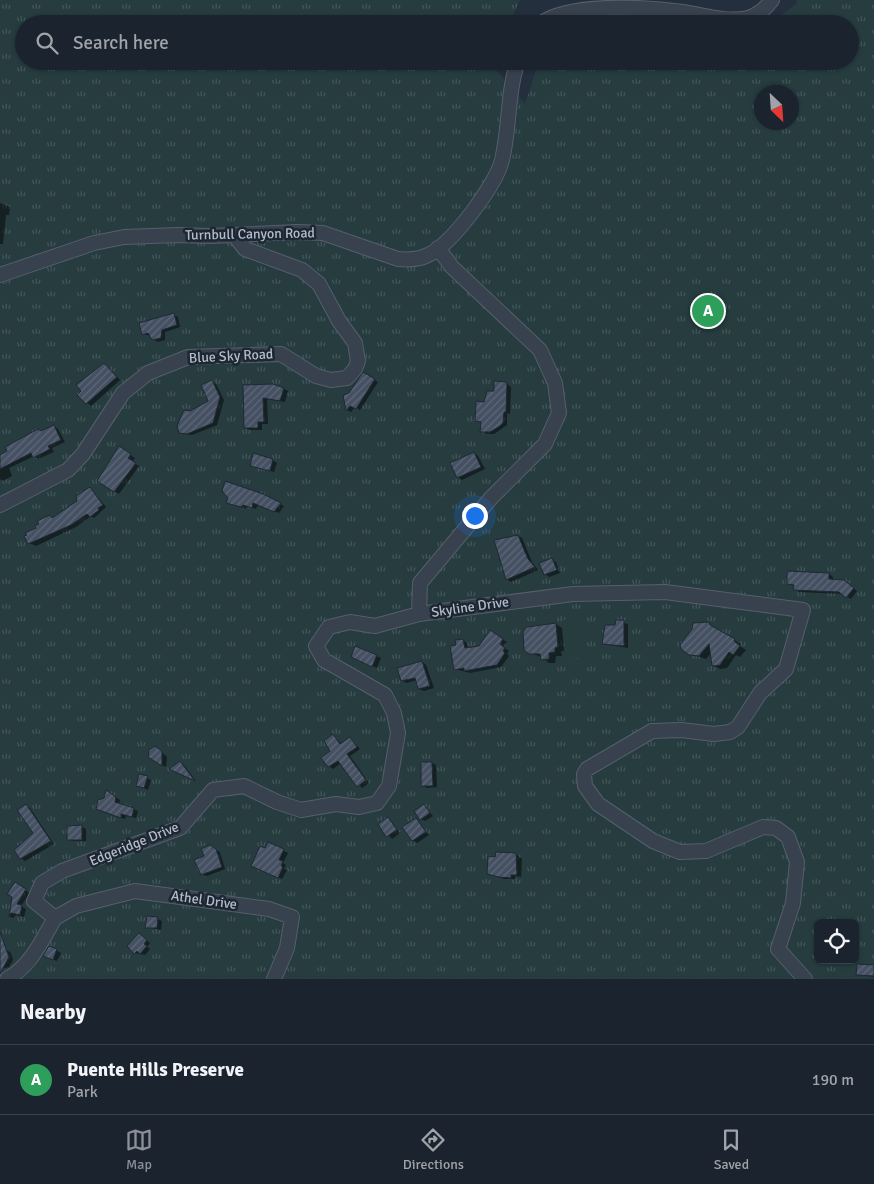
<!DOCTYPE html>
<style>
body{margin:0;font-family:Signika,sans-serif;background:#282f3a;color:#f1f3f6}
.controls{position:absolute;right:15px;bottom:15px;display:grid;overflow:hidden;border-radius:8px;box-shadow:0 1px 4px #0004}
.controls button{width:45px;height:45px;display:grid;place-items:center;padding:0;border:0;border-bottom:1px solid #39404a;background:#1b232e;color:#f1f3f6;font:25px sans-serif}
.compass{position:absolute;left:754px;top:85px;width:45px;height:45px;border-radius:50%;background:#1b232e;box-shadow:0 1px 4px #0004;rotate:155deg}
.you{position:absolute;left:474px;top:515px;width:18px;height:18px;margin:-12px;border:4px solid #fff;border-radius:50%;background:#1a73e8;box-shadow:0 0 0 8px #1a73e833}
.badge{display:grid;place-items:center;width:32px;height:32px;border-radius:50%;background:#8c9099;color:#fff;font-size:16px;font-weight:700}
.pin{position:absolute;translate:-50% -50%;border:2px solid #fff;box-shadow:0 1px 5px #0006}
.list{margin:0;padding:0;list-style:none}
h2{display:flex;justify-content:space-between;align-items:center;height:65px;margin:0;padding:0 20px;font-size:21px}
h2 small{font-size:16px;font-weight:400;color:#a0a4aa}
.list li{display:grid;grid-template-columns:32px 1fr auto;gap:15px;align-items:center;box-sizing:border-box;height:70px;padding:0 20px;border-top:1px solid #39404a}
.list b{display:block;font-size:19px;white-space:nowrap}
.list p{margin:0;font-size:16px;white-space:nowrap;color:#a0a4aa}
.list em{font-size:16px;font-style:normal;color:#a0a4aa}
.icon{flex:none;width:28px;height:28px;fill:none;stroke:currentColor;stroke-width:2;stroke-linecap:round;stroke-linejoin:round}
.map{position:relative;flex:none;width:874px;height:979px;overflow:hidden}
.search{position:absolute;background:#1b232e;box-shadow:0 1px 4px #0004;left:15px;right:15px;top:15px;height:55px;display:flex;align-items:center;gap:12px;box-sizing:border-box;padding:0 18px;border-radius:28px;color:#a0a4aa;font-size:19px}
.sheet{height:135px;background:#1b232e}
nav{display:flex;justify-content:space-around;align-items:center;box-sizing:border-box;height:70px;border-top:1px solid #39404a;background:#1b232e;font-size:14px;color:#a0a4aa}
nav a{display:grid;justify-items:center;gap:2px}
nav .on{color:#8c9099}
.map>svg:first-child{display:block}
</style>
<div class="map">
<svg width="874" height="979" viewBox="0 0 874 979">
<defs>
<pattern id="grass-tufts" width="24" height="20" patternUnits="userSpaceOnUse" patternTransform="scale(1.25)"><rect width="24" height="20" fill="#263c3f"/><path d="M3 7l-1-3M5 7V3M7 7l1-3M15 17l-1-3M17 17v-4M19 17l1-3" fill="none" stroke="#435659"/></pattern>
<pattern id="building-hatch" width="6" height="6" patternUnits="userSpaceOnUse" patternTransform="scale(1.25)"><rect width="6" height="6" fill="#455162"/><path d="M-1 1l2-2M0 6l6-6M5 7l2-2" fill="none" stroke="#5d6877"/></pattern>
</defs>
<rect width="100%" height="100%" fill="#242f3e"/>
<!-- grass -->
<path fill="url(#grass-tufts)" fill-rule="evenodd" d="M0 0H520L509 24H24V61H492L491 64 525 104 539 61H850V24H770L796 4 797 0H874V979H0ZM762 92H792V122H762ZM818 923H855V960H818Z"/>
<!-- garden -->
<path fill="#263c3f" d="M580 618 584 658 566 659 562 620Z"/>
<!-- shadow -->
<path fill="#0007" d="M0 203 10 207 9 215H6L3 244H0Z
M173 315 178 317 180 327 165 332V340L157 342 151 336 143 334Z
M104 364 120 380 91 406 79 395Z
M364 374 378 382 360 410 355 407 351 412 347 410 345 396 349 394Z
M212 381 216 384 224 400 217 425 192 435 185 434 180 432 190 413 210 402Z
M506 383 511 387 510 414 507 413V425L494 434H486L482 431V423L476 420 485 403Z
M244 386 284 389 288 391 285 402 267 399 268 424H262V430H250L245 428Z
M54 426 58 429 65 442 52 448 54 452 38 459 34 456 9 468 12 476 3 481 0 479V456Z
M120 448 135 458 132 462 139 466 119 494 98 480Z
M474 453 478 456 485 469 462 480 458 477Z
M272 460 277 463 274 472 256 467Z
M90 488 106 507 94 518 91 516 76 527 36 546 29 543 38 528 50 516 54 518 79 501Z
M263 495 284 506 279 513 258 505 256 509 248 506 246 509 232 504Z
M518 536 522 538 532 562 538 570 511 582 507 579Z
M552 560 556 562 560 573 549 577 545 574Z
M829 574 833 577V580L848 584 857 591 851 599 843 594 799 592 795 589V586L788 584Z
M617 621 628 624V648L604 644 617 627Z
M556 624 562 628 564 651H561L562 656H556L555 663H549L542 657 530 653Z
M708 624 741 644 740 646 746 650 740 657 736 655 727 668 720 669 713 665 711 653 706 659 690 654Z
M490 632 507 642 503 647 509 651 507 654 509 656 501 667 470 673 455 669 457 646 463 640 467 643 468 649 480 647Z
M356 647 381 658 377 668 356 659Z
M422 662 426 665 434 688 424 691 419 689 417 680 406 683 402 680Z
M333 736 342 744 350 738 360 749 350 756 369 783 362 788 341 763 333 769 329 766Z
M158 748 167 757 166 767 156 762Z
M180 762 184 765 196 781 175 771Z
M432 763 436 765 437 787 427 788 423 785Z
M147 778 151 780 148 790 137 785Z
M107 792 120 800 119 804 138 811 136 818 126 816 125 819 101 811Z
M26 806 30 808 54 844 25 861 21 858 34 833Z
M424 806 433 816 425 821 421 819Z
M388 819 400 833 392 839 380 825Z
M416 819 429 835 417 843 413 840Z
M82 827 86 829V841H73L69 839Z
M268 843 288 853 283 863 286 865 284 869 287 870 282 879 257 868Z
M210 847 220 852 225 869 207 876 202 874Z
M516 854 522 859 521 877 515 876V879H504L488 873 496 858Z
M15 884 30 893 21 906 26 909 24 917 16 915 13 918 9 916Z
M157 919 162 921 161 930 146 927Z
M139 934 150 943 147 947 150 949 145 955 135 953Z
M0 946 11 953 13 960 9 967 0 969Z
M56 950 61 953 57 961 49 958Z
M874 961V977L858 974 874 966Z"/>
<!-- building -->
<path fill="url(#building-hatch)" stroke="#1f2835" d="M174 313 177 325 162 330 161 338 152 340 148 333 142 335 139 323Z
M104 363 117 377 86 404 77 395 81 391 76 385Z
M363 372 375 379 356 409 350 406 346 411 343 395 349 393Z
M212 380 220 397 213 423 187 434 179 433 177 426 184 410 190 411 208 401 201 385Z
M494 381 506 382 507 384 506 412H504L503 423 500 426 490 432H480L481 422 475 421 476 401 484 402 487 391H494Z
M273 384 284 388 280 401 263 398 264 422H258V428H244L243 385Z
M54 425 61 440 48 446 50 449 33 458 31 453 0 469V455L7 451 5 447 38 429 41 431Z
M119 446 131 454 128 458 136 463 114 492 97 481Z
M474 452 481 467 457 478 450 463Z
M253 453 273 459 270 471 250 466Z
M225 481 263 494 281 503 274 512 253 503 252 508 243 505 241 507 226 503 228 498 222 491Z
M90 487 103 505 98 508 99 510 90 517 87 514 71 525 28 544 24 536 27 535 25 533 36 528 35 526 39 524 37 521 50 515 52 518 77 501 76 496Z
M518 535 528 559 535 567 506 580 494 540Z
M552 558 557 570 544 575 539 563Z
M787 571 829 573V579L844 580 854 588 846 598 839 592 793 590 794 585 787 584Z
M616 620H624V646L602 644 605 625H615Z
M709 622 710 625 735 639 734 641 740 646 733 655 729 652 720 665 712 666 709 644 699 656 689 655 681 649 680 645 692 629 693 623Z
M556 623 558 647 555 648V652L549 653V659L541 660 540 654H529L524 650 523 632 527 627Z
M490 630 503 639 500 644 505 648 503 651 505 653 497 665 464 671V668L454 670 450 646 456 645 455 640 463 639 465 648 479 646Z
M355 646 377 655 372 667 351 657Z
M422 661 430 686 418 689 415 678 401 681 397 668Z
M333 734 340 744 350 737 357 747 347 754 366 780 357 787 338 761 328 767 321 758 330 751 324 741Z
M155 746 162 751V766L148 757 149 750Z
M180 761 195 781 169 769Z
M421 762H432L433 786H421Z
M139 774 148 776 144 788 136 786Z
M106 790 116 797 115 802 134 808 132 817 121 814V818L96 809 98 800 104 798Z
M26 804 51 841 20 859 14 850 33 833 17 810Z
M424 804 430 813 420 820 414 811Z
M388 817 397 830 386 837 378 824Z
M416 818 426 832 412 841 402 827Z
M82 825V840H67V826Z
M268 842 284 849 279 860 283 861 281 866 283 867 278 878 251 866 260 846 265 848Z
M210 845 216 849 222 867 201 875 194 860 204 856 201 849Z
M496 852 516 853 517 875H511V878L499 877 487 874 488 856 495 857Z
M15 882 26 889 17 904 22 905 20 915 11 913 9 917 12 897 7 894Z
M147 916 158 917 157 928H145Z
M0 932 9 957 0 974Z
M139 933 147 940 144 944 147 946 140 954 137 951 134 954 127 946Z
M49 946 57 949 53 960 43 956Z
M857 964 874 965V976L856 975Z"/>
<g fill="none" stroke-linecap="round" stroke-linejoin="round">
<defs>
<path id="minor" d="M540 24C570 2 646 7 683 12 703 15 728 23 748 18 758 15 766 8 772 0
M0 275 94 243 124 237 178 235 210 236 297 232 323 233 398 259C408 260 418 260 428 255 452 244 496 185 502 160 510 127 507 93 518 61
M0 505 68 470 83 454 123 393 148 373 188 357 281 354 316 376 331 380 347 378 355 369 358 361 355 343 339 321 319 284 302 270 245 249 234 235
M419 614 420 583 491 498 545 444 559 413 555 383 540 350 452 267 438 248
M55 918 76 906 135 891 269 909 292 917 287 948 274 979
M7 979C31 966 42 940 55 918L34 901 42 883 62 871 180 828 213 790 244 786 277 802 301 810 336 804 359 807 377 803 389 786 398 733 394 713 385 695 324 660 316 646 329 627 350 622 375 626 419 614 573 594 665 592 803 610 786 669 760 693 738 727 730 732 714 734 681 730 652 731 587 769 584 774 585 786 598 804 653 841 680 852 706 851 763 827 776 828 788 837 797 862 793 903 778 949 805 979"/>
</defs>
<!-- minor casing -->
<use href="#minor" stroke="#565f6c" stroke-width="16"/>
<!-- minor -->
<use href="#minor" stroke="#38414e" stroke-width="14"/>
</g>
<g text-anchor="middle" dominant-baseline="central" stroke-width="5" stroke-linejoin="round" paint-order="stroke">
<!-- street labels -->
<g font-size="14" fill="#b4bcc9" stroke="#1d2633">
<text transform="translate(250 234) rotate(-1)">Turnbull Canyon Road</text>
<text transform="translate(231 356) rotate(-3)">Blue Sky Road</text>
<text transform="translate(470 607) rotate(-8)">Skyline Drive</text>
<text transform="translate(134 844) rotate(-22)">Edgeridge Drive</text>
<text transform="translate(204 900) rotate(8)">Athel Drive</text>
</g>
</g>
</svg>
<div class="controls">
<button><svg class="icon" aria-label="locate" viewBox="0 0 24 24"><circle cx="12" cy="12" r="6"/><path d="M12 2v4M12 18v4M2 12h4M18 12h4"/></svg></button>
</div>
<svg class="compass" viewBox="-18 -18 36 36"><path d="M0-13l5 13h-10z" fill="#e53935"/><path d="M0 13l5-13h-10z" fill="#a0a4aa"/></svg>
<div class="you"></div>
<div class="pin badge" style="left:708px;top:311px;background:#2e9e5b">A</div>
<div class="search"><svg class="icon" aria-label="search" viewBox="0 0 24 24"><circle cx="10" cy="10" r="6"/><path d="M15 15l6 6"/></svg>Search here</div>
</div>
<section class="sheet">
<h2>Nearby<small></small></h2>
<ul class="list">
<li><span class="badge" style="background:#2e9e5b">A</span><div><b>Puente Hills Preserve</b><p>Park</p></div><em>190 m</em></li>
</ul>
</section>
<nav>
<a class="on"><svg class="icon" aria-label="map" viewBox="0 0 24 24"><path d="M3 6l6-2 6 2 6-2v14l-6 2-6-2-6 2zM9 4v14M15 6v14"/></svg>Map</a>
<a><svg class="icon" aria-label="directions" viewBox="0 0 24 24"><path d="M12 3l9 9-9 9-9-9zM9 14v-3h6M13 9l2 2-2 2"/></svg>Directions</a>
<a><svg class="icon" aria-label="saved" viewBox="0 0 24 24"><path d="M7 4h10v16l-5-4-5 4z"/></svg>Saved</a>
</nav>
